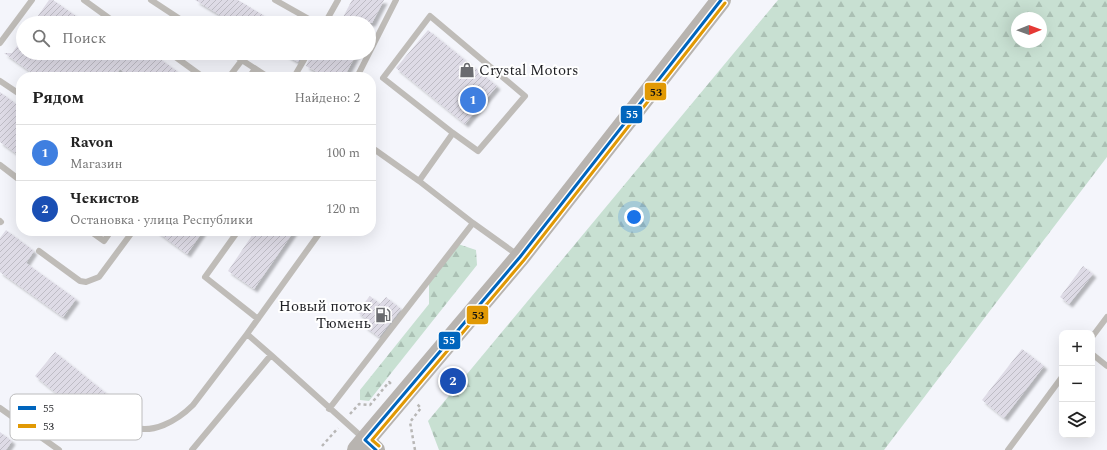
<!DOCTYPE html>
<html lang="ru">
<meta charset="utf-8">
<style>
body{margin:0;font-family:Spectral,serif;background:#f2f2f2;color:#222}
.controls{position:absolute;right:12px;bottom:12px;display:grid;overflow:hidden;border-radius:8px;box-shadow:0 4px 16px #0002}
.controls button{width:36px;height:36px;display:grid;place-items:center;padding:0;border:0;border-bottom:1px solid #e0e0e0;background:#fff;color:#222;font:20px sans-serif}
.compass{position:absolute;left:1011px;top:12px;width:36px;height:36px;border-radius:50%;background:#fff;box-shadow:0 4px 16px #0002;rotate:89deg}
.you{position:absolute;left:634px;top:217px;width:14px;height:14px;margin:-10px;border:3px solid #fff;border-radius:50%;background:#1a73e8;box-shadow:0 0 0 6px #1a73e833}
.badge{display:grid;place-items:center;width:26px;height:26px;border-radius:50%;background:#b45309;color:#fff;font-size:13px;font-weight:700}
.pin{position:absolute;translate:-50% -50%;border:2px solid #fff;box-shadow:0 1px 4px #0006}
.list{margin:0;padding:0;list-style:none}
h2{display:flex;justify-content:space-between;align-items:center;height:52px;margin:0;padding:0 16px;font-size:17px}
h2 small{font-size:13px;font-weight:400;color:#767676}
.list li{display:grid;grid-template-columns:26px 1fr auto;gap:12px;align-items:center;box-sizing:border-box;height:56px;padding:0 16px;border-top:1px solid #e0e0e0}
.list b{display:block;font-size:15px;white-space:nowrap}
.list p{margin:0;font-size:13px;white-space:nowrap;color:#767676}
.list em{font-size:13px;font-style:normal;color:#767676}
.icon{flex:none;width:22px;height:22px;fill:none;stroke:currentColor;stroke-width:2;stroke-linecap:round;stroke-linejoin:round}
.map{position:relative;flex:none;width:1107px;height:450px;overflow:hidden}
.search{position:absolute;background:#fff;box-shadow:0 4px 16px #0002;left:16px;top:16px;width:360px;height:44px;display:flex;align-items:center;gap:10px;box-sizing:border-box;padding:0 14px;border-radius:22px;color:#767676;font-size:15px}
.panel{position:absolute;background:#fff;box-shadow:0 4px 16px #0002;left:16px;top:72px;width:360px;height:164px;border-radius:16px}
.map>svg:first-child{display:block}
</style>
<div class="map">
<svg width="1107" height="450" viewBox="0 0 1107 450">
<defs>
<pattern id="forest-firs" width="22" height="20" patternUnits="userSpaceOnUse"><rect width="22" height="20" fill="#c8e0d2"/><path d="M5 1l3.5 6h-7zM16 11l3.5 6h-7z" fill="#abc0b4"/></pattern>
<pattern id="building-hatch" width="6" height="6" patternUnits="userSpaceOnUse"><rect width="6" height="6" fill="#dedbe6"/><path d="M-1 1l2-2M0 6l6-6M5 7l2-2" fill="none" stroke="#bebcc5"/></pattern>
<filter id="shadow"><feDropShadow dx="3.5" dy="3.5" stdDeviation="1" flood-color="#0004"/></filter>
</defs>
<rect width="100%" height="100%" fill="#f4f5fb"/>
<!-- forest -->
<path fill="url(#forest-firs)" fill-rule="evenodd" d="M778 0H1107V157L884 450H439L428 421ZM1017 18H1041V42H1017Z
M458 244 476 250 477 265 369 401 360 400V390L429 304V281Z"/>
<!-- building -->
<path fill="url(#building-hatch)" filter="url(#shadow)" d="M49 0H53L86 23H33Z
M195 0H238L276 23H233Z
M352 0H384L372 23H340Z
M428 30 497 86 465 124 396 68Z
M23 38V53H152L185 77H130L120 69 114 77H38L4 53H12Z
M282 53H303L298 62Z
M312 53H357L344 77H326L306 66Z
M0 92 19 106 17 108 21 112V157L0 142Z
M6 230 34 251 26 263 76 299 63 317 0 272V238Z
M156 231H203L187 254Z
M255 231H294L254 289 228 271Z
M1083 266 1093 274 1069 304 1060 297Z
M370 296 380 304 386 297 401 309 379 337 364 326 368 320 357 312Z
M1022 349 1044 366 1004 418 982 400Z
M55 352 107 394 87 418 35 376Z
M0 432 12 441 6 450H0Z"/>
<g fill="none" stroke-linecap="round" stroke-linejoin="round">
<!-- path -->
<path stroke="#b8b7b6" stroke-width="2.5" stroke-dasharray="3 3" stroke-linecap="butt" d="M350 414 359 404 370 405 389 382 391 384
M322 446 338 428
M415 450 410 422 421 408 416 403"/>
<!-- lane -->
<path stroke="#bfbcb8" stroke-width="6" d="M84 0 113 21
M151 0 186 23
M275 0 316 23
M430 16 525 96 478 151 453 133 383 78Z
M325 23 338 0
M0 43 32 0
M170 53 203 77
M231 53 268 77
M229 77 242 60
M249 77 255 69
M294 77 308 53
M357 77 396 0
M0 81 21 95
M371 147 419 181 473 223
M0 165 21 181
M419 181 453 133
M0 221 1 222
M90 231 104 241 111 231
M238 231 205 277 258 319
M39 251 80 281 86 282 99 277 133 231
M1092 337 1107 317
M1092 354 1107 366
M271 355 247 334 321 231
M0 408 59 450
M329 409 473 223 519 256
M107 411C114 416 121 422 128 425 151 437 178 420 193 405L247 334
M192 450 271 355 363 438
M1008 450 1062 377"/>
<!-- secondary -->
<path stroke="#b5b1ac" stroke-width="18" d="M365 440 376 450"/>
<!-- primary -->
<path stroke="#b8b4b0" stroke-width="20" d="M357 450 520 257 721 0"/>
<defs>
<path id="bus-1" d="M376 450 365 440 520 257 721 0"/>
<path id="bus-2" d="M379 446 372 440 524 260 725 3"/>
</defs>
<!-- bus-1 casing -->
<use href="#bus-1" stroke="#fff" stroke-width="6"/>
<!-- bus-2 casing -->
<use href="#bus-2" stroke="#fff" stroke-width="6"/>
<!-- bus-1 -->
<use href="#bus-1" stroke="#0065bd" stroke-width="3"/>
<!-- bus-2 -->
<use href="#bus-2" stroke="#e19904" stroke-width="3"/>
</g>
<!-- icons -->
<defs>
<symbol id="shop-bare" viewBox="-9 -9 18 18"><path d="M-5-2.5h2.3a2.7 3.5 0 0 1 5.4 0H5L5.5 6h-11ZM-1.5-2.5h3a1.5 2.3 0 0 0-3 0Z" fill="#6a6b6f" stroke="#fff" stroke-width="2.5" paint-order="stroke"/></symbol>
<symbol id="fuel-bare" viewBox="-9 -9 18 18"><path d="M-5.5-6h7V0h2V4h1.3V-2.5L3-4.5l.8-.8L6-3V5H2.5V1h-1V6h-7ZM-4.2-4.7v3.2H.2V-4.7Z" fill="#6a6b6f" stroke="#fff" stroke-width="2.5" paint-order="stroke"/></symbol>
</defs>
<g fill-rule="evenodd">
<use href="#shop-bare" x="456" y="59" width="22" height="22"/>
<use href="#fuel-bare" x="372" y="304" width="22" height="22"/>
</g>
<g text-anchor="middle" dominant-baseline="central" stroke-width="4" stroke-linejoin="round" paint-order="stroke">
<!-- poi labels -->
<g font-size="15" fill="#1f2024" stroke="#fff" text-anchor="start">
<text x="479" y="70">Crystal Motors</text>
<text x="371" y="306" text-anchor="end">Новый поток<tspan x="371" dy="17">Тюмень</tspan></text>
</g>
</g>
<!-- legend -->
<rect x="10" y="394" width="132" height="46" rx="6" fill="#fff" stroke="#bcbcbd" stroke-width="1"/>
<rect x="18" y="406" width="18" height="4" fill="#0065bd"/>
<rect x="18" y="424" width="18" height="4" fill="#e19904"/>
<g font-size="11" fill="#1f2024">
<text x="43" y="412">55</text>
<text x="43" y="430">53</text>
</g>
<g stroke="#fff" stroke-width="1.5">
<rect x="644" y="82" width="23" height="19" rx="4" fill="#e19904"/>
<rect x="620" y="105" width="23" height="19" rx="4" fill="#0065bd"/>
<rect x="466" y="305" width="23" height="20" rx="4" fill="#e19904"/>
<rect x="438" y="331" width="23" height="19" rx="4" fill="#0065bd"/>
</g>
<g font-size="11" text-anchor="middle" font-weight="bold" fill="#fff">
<text x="632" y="118">55</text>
<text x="449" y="344">55</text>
</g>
<g font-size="11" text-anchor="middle" font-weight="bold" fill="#111">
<text x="656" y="96">53</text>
<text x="478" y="319">53</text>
</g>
</svg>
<div class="controls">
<button>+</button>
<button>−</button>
<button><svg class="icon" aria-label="layers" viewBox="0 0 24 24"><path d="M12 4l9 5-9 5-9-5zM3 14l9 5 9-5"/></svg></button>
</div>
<svg class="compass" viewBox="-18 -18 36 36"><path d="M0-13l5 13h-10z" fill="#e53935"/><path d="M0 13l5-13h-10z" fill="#767676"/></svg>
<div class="you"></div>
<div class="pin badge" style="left:473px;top:100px;background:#3f7fe0">1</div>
<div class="pin badge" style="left:453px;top:381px;background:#1a4fb4">2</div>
<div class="search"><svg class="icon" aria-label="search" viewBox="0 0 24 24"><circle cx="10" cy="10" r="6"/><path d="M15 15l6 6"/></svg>Поиск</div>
<section class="panel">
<h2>Рядом<small>Найдено: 2</small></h2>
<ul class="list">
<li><span class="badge" style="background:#3f7fe0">1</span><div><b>Ravon</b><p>Магазин</p></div><em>100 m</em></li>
<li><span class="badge" style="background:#1a4fb4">2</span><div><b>Чекистов</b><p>Остановка · улица Республики</p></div><em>120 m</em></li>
</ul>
</section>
</div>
